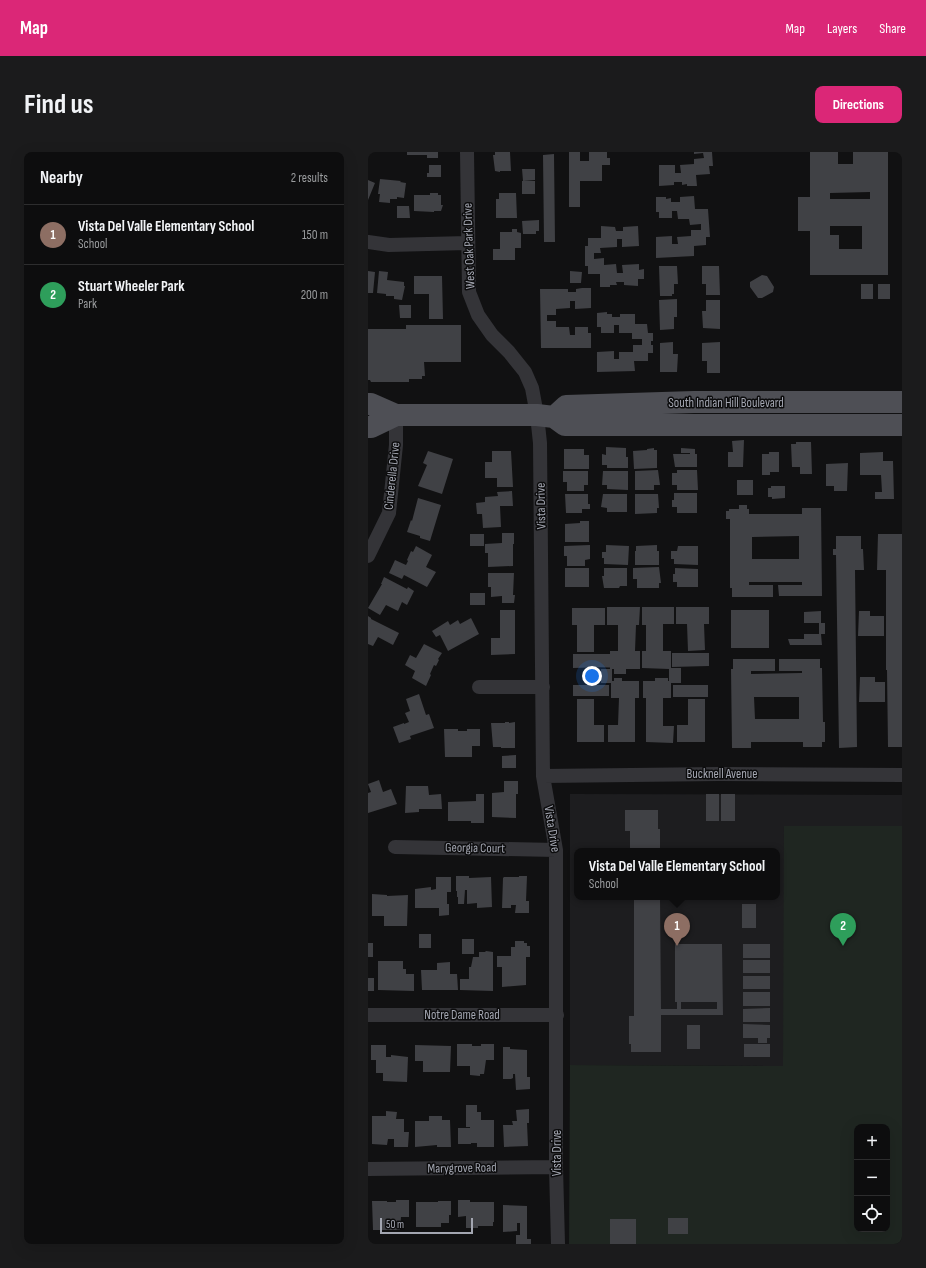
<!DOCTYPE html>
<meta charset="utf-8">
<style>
body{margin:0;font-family:"Sofia Sans Condensed",sans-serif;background:#1b1b1c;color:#f1f3f6}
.controls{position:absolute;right:12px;bottom:12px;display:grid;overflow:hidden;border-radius:8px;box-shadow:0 4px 16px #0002}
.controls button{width:36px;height:36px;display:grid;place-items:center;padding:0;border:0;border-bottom:1px solid #2d2d2e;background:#0d0d0e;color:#f1f3f6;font:20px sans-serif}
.scale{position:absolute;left:12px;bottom:10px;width:93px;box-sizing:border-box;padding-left:4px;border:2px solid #a3a6b1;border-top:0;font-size:11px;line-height:14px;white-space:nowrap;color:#a3a6b1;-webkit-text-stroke:3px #0c0c0d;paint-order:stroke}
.you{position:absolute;left:224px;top:524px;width:14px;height:14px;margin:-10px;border:3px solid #fff;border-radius:50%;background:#1a73e8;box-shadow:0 0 0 6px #1a73e833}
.badge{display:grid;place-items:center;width:26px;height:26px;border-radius:50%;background:#db2777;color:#fff;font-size:13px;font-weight:700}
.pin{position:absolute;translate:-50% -33px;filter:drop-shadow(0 1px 2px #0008)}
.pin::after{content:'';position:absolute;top:21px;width:14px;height:12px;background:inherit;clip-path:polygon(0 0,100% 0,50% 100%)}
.popup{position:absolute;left:206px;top:696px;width:206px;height:52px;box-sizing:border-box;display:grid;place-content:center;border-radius:8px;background:#0d0d0e;filter:drop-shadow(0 1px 3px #0005);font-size:13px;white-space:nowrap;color:#9a9c9e}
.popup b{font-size:15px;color:#f1f3f6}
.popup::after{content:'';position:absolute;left:50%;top:100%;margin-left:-8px;border:8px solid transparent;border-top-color:#0d0d0e}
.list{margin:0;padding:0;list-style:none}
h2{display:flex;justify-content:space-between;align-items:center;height:52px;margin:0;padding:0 16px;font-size:17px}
h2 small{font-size:13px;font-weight:400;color:#9a9c9e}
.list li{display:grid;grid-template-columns:26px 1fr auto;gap:12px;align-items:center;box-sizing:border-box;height:60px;padding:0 16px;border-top:1px solid #2d2d2e}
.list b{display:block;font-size:15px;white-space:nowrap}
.list p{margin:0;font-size:13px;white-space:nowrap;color:#9a9c9e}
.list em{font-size:13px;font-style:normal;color:#9a9c9e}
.icon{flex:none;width:22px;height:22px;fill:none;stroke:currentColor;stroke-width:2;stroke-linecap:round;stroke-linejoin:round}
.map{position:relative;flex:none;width:534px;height:1092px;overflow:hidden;border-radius:8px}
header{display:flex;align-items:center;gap:24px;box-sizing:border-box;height:56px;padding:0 20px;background:#db2777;color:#fff}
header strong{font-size:19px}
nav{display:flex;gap:22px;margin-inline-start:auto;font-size:14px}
.intro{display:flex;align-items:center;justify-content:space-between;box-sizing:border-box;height:96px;padding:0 24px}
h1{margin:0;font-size:28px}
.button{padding:10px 18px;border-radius:8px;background:#db2777;color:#fff;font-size:14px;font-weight:700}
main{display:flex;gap:24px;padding:0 24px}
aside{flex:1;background:#0d0d0e;border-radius:8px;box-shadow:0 4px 16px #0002}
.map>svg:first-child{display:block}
</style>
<header>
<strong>Map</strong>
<nav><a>Map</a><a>Layers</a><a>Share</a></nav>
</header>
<div class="intro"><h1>Find us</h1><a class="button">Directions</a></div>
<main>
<aside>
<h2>Nearby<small>2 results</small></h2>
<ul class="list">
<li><span class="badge" style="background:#8d6e63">1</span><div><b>Vista Del Valle Elementary School</b><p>School</p></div><em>150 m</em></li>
<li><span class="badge" style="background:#2e9e5b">2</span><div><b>Stuart Wheeler Park</b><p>Park</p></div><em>200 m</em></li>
</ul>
</aside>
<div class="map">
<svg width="534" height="1092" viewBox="0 0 534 1092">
<rect width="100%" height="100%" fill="#111112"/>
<!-- built -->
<path fill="#1d1d1f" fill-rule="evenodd" d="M202 642 534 643V674H416V914L202 913ZM209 699H409V745H209Z"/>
<!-- green -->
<path fill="#1f2621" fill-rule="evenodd" d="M416 674H534V1092H201L202 913 415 914ZM489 975H519V1077H489Z"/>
<!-- building -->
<path fill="#404145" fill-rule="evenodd" d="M39 0H70V6H59V3H39Z
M127 0H142L143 19H132V20L127 19 125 3H127Z
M201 0H212V9H221V0H239V6H242V13H234V29H212V55H201Z
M326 0H344L345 14H341L342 22 328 23 329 34H319V32L314 33V30H306V33L291 34V13H307V21H313L312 13 326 12V7L336 6 335 1 326 2Z
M442 0H470V12H485V0H520V123H442V79H430V45H442ZM502 40V47H462V41ZM462 74H494V97H471V83H462Z
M186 2 187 90H176L175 3Z
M61 13H73V25H59V21H61Z
M154 17H167V28L155 29Z
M12 27 33 29 32 30 38 31 36 46 29 45V47H22V51L11 50 12 42H10Z
M0 28 7 31 0 48Z
M154 29H167V42H154Z
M62 41H70V43H73V53H75L73 59H66V60L46 59V43H62Z
M131 41H148L149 66H128V47H131Z
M326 44 327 57H340L342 85H338V93L326 94V104L288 106V85L304 84V92H310L309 85 323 84V78H333V72L322 73 321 67H310L309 59H304V66H291V60H288V45H298V47L303 46V50H312V45Z
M29 54H41L42 66H29Z
M171 68V79H168V82H155L154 69Z
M233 74 247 75 248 79H255V75L270 74 271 94 254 95V87H249V95L232 96 233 101H226V107L236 106V113L248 112 249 121H255L254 113 271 112V118L276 117V127H270V134L256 133V130H248L249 133H242V135H232V122H220V114H217V94H220V86H233Z
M144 77H149V80L153 81V96H147V108H125V97H132V80H144Z
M291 114H309L310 132H306V142H304V144H292Z
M334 114H351L352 143H338V132H334Z
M0 119 7 120 5 141H0Z
M11 119 20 120 19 128 36 130V134H37L34 148 26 147V144H18V142L9 141Z
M202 119 214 120 213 131H202Z
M394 123 399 124 406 135 405 140 394 146H390L382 135V130Z
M46 124H74L75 167H61V142H46Z
M493 132H505V147H493Z
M510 132H522V147H510Z
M214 136H223V156L207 157V149H202V156L188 157V163H179V169H188V175H201L202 183H207V175H220V181H223V196H173L172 137H200V140H208V137Z
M309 147V165H306V177L292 178 291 148Z
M338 148H352V177L335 176 334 159H338Z
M31 153H43V166H32Z
M239 160V162H244V165H252V162H267V172H279L280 181H285V189H283V193H285V201H280V209H266L267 219 229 220V200L246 199V207H251V200H265V193H274V187H264V181H251V173H246V181H233V175H229V161Z
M38 173H93V210H56L57 224H54V227H41V230H3L2 228H0V177H38Z
M305 190V202H310L309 220H292V191Z
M352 190V221H339V209H334V191Z
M376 288 375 315H360V300H365L364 289Z
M428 290H443L444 322H432V315H424L423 292H428Z
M238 295 258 296V305H260V316H239V313H234V302L238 303Z
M286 296V298H289V316L266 317 265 299 279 298V297Z
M313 296 327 297V302H329V315H307L305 302H322V301H313Z
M196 297H216V303H221V317H196Z
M60 299 85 307 74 342 50 334 59 313 55 311Z
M124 299H143L145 335H129V326H117V310H124Z
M401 300H411V320H402V323H394V302H401Z
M515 300V309H525L526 347H507V340H514L513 323H492V301Z
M480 311 479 339H466V334H458V312Z
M290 318 292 333H286V338H267V319Z
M309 318H329L330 338H309V333H304V321H309Z
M195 319H220V333H216V339H199V330H195Z
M235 319H260V338L239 337V333H234Z
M369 328H385V343H369Z
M403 334H417V346L404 347V345H400V336H403Z
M144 339 145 354H132L133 375 115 376 114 362H109L108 351 117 350V345L130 344 129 340Z
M306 341H329V361H309V355H304V348H306Z
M197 342H220V352H222V357H214V361H198Z
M235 342H259V360H239V356L233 355Z
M267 342H290L291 356H289V361L267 362Z
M50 346 73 353 62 389 52 386V384L39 380 43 368 44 369Z
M371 353H379V357H381V362H434V356H453L454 444H411L410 433H434V430H381V433H405V445H364V436H362V367H358V359H361V357H371ZM431 384V407H384V385Z
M212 369H221V390H197V372L212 371Z
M134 381H146V392H145V414L120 415V401H117V392L134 391Z
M102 382H116V394H102Z
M510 382H534V595H520L519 518H518V418H509Z
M468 384H493V397H495L496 418H487L489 595 471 596 468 403H465V397H468Z
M222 393V407L217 408V414H199V404H196V394Z
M238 393 261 394 260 413 236 412V406H234V400H238Z
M289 393V399H291V413H267V399H268V394Z
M48 394 64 403 58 415 68 420 59 435 36 423 34 427 21 421 27 408 38 413 40 409 39 408 43 399 45 400Z
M310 394H330V413L306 412V407H303V399H309Z
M291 415 293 431H291V436H269V427H265V416Z
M197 416H221V435H197Z
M236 416H259V434H252L251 436H236L234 424H236Z
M307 416 330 417V435H309V430H305V422H307Z
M120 421H146L145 443H147L146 451H134V444L123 445V435H120Z
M16 425 39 437 40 435 46 439 39 453 34 450 30 459 18 453 12 463 0 456 14 432H13Z
M102 441H117V453H102Z
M239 455H272L271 473H268L267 499H272V517H258V522H246V517H244V529H246V526H254V529H271V546H267V590H240V573H250L251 546H243V531H233V517H242V499H250V473H239Z
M274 455H306V472H295V499H303V516H313V531H303V546H295V574H306L305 591 278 590V546H275V529H287V526H300V529H301V517L274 516V499H278V473H274Z
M308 455H341V472H336L337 498 320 499 319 472H308Z
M204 456H237V473H226V500H209V473H204Z
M132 458H147V502L123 503V486H132Z
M363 458H401V496H363Z
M453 459V471H457V482H453L454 493H422L420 487H436V482H451V471H436V460Z
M491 459H502V464H516V484H490Z
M0 464 3 466V467L31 481 25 493 10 485 5 494 0 492Z
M103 466 111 482 80 499 72 483 68 485 64 479 80 469 82 473 90 468 92 472Z
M56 492 74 501 70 507 71 508 68 514 66 513 62 522 63 523 58 534 44 526 47 519 37 513 42 503 48 506Z
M304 501H341V514L304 515Z
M205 502H242V515L205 516Z
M365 507H407V519H383V522L434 521V519H411V507H452V516H454L455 570H457V590H454V595H435V590H383V596H364L363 517H365ZM386 545H431V567H387Z
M492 525H507V530H517V550H491Z
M205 533H241V544H205Z
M305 533H340V545H305Z
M51 542 58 563 61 562 66 576 42 584 43 587 31 591 25 575 36 571V572L41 570 37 561 42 559 38 547Z
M209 547H226V573H236V590H209Z
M320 547H337V590H309V573H320Z
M137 570H141V571L147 570V596H133V595H125L123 571H137Z
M76 577H90V579H99V577H112V594H104V605H77Z
M148 603V616H134V604Z
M11 628 15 640 23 637 29 652 0 661V641L3 640 0 632Z
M136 629H150V642H148V666L124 665V641L136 640Z
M38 634H60L61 643 73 642 74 657H51V660L37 661Z
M108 642H116V671H103V669H80V650L108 649Z
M338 642H351V669H338Z
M353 642H367V669H353Z
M257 658H290V677H292V699H262V679H257Z
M88 724H101V726L123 725 124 755 109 756V751L99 752V738H97L96 752H90V745H89V739H88Z
M151 724H159L158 749H161V761H147L148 753H143V756H134L135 726 136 725H151Z
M68 725H83V740H79V752H81V763L71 764V756H47V737L63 735V738L68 737Z
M4 742 19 743V744L40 743 39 774H16V764H4Z
M266 745H292L293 857H309V850H307V792H354L355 863H293V900H263V892H261V864H266ZM313 850H349V857H313Z
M374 752H388V776H374Z
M51 782H63V796H51Z
M94 787H106V802H94Z
M147 789H156V791H159V794H162V805H158V833L134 835V815H129V804H143V795H147Z
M0 791H5V805H0Z
M375 792H402V806H375Z
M118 799 125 800V839L92 838V827H101V815H103L105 805H111V800H117Z
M375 808H402V821H375Z
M10 809H35V817H38V822H46V839L10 838Z
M82 810V822H89L90 838H54L53 818H69V811Z
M375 824H402V837H375Z
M0 826H6V839H0Z
M375 840H402V854H375Z
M402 856V870H375V857Z
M375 872 402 873V886H399V891H390V886H375Z
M319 873H332V897H319Z
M89 892H104V894H113V892H126V908H118L116 922H112V924L102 923V914H89Z
M376 892H402V905H376Z
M3 893H18V905H23V903L40 905 39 930 15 929V921H8V908H3Z
M47 893 83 894 82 920H55V909H47Z
M135 895H142V897L159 898V925H162V937L148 938 147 922H145V926L143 927H135Z
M98 953H109V960H113V968H126V995H109V991H103V992H90V976H102V975H98Z
M161 957V971H159L160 994 136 995 135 973H145L144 969H149L148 958Z
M18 959 29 960 28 967H36V980H41L40 995H26V987H20L19 993 4 992V964H18Z
M61 964H74V968H82L83 995H69V993L47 995V969H61Z
M28 1048H41V1065H33L32 1078H5L4 1049H19V1050H28Z
M90 1048H102V1050H126V1070H125V1074H110V1076H98V1064L90 1065Z
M70 1049H83V1063H81V1071H73V1075H48V1050H70Z
M135 1053 159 1054V1087H163V1092H148V1083H152V1071H149V1079L135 1080Z
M300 1066H320V1082H300Z
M242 1067H268V1092H242Z"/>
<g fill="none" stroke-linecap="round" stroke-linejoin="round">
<!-- street -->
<path stroke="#343438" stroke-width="14" d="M99 0 101 140 110 163 124 183 141 200 157 220 164 236 169 263 172 291 175 624 188 698V1015L190 1092
M0 90 21 93 99 91
M0 404 21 361 28 293V263
M111 535H175
M175 624 351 622 534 623
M27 695 188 698
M0 863H189
M0 1017 188 1015"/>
<!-- primary -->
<path stroke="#4e4f55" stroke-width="22" d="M0 252H3L28 263
M186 265 198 254 326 250H534
M0 275H3L28 263H169L186 265 197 273H534"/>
</g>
<g text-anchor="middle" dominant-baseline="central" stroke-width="3" stroke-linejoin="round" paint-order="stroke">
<!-- street labels -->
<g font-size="13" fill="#a3a6b1" stroke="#0c0c0d">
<text transform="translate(101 94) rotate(-92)">West Oak Park Drive</text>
<text x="358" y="251">South Indian Hill Boulevard</text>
<text transform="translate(24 324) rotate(-84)">Cinderella Drive</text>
<text transform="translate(173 354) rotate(-91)">Vista Drive</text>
<text x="354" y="622">Bucknell Avenue</text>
<text transform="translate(184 677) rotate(81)">Vista Drive</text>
<text transform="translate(107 696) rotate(1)">Georgia Court</text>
<text x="94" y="863">Notre Dame Road</text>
<text transform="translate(189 1001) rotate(-90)">Vista Drive</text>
<text transform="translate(94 1016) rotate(-1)">Marygrove Road</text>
</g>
</g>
</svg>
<div class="controls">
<button>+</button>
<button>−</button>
<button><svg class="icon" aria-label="locate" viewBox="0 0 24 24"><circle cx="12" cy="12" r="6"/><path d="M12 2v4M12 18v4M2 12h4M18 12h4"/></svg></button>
</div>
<div class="scale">50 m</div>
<div class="you"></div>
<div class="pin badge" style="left:309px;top:794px;background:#8d6e63">1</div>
<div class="popup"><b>Vista Del Valle Elementary School</b>School</div>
<div class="pin badge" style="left:475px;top:794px;background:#2e9e5b">2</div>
</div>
</main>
